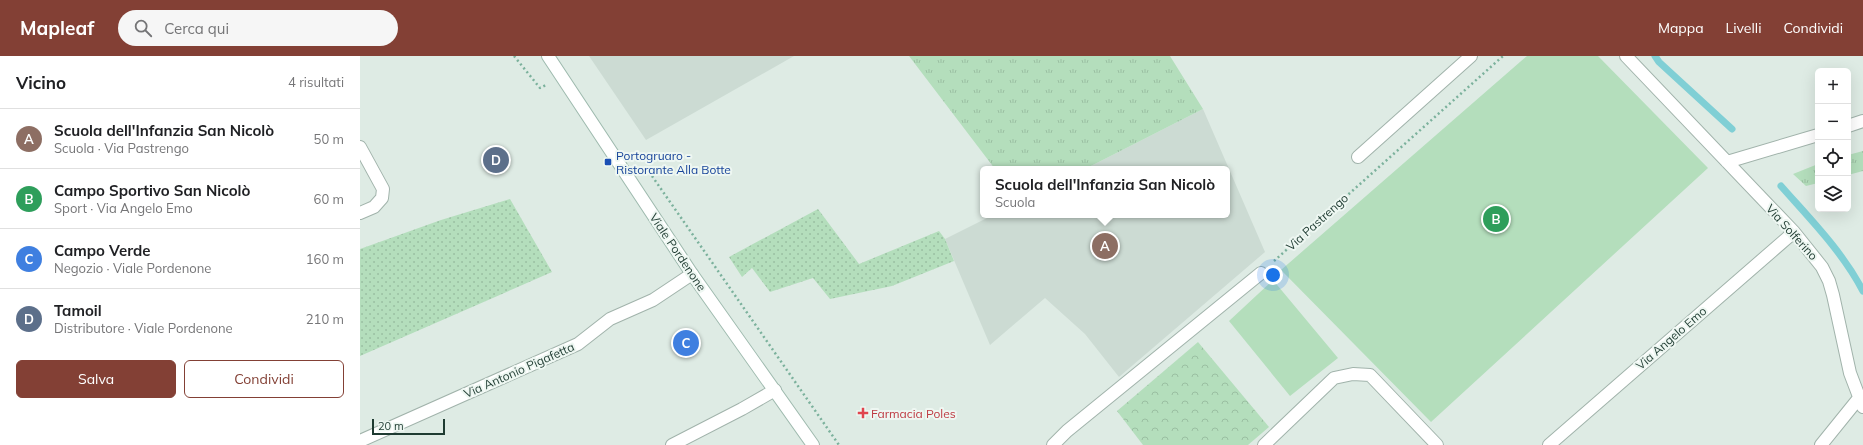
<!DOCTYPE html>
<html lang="it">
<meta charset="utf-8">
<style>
body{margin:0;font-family:Mulish,sans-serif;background:#f6f6f6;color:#202124}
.controls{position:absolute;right:12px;top:12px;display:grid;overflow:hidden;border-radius:6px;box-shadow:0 4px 16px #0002}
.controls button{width:36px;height:36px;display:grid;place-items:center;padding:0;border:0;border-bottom:1px solid #e0e0e0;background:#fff;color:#202124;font:20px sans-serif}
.scale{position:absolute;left:12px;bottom:10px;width:73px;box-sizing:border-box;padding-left:4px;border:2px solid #1e3b31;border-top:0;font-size:11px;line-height:14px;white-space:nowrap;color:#1e3b31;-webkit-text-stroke:3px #eef7f2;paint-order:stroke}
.you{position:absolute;left:913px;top:219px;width:14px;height:14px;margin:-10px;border:3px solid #fff;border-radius:50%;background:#1a73e8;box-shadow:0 0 0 6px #1a73e833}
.badge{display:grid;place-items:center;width:26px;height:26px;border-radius:50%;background:#834035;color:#fff;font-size:13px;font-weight:700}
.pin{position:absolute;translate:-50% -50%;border:2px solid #fff;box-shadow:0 1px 4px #0006}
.popup{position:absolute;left:620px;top:110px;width:250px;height:52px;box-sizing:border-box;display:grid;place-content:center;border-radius:6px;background:#fff;filter:drop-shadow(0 1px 3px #0005);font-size:13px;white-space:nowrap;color:#757577}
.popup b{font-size:15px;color:#202124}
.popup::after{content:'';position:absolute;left:50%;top:100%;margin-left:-8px;border:8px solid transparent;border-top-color:#fff}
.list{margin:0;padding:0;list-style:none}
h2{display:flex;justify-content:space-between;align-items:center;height:52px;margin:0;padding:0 16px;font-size:17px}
h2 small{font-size:13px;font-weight:400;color:#757577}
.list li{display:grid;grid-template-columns:26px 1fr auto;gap:12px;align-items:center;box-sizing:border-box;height:60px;padding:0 16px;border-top:1px solid #e0e0e0}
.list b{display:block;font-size:15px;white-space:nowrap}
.list p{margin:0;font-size:13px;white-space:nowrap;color:#757577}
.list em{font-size:13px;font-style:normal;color:#757577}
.actions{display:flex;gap:8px;padding:12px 16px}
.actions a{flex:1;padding:9px 0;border:1px solid #834035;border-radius:6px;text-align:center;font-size:14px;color:#834035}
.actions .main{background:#834035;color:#fff}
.icon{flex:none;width:22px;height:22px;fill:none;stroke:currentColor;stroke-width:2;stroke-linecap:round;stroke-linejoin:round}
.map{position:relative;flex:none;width:1503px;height:389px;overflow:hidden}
header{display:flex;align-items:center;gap:24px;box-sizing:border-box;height:56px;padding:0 20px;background:#834035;color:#fff}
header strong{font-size:19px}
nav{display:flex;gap:22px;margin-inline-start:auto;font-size:14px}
.search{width:280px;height:36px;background:#f6f6f6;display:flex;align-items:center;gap:10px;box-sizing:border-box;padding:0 14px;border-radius:22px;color:#757577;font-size:15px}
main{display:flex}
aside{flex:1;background:#fff}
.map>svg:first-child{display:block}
</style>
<header>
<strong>Mapleaf</strong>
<div class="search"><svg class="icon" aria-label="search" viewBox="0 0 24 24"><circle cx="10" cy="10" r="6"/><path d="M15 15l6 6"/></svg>Cerca qui</div>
<nav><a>Mappa</a><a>Livelli</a><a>Condividi</a></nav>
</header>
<main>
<aside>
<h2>Vicino<small>4 risultati</small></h2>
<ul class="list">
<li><span class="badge" style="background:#8d6e63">A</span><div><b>Scuola dell'Infanzia San Nicolò</b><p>Scuola · Via Pastrengo</p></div><em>50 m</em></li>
<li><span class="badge" style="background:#2e9e5b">B</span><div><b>Campo Sportivo San Nicolò</b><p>Sport · Via Angelo Emo</p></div><em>60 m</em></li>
<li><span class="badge" style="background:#3f7fe0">C</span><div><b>Campo Verde</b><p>Negozio · Viale Pordenone</p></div><em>160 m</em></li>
<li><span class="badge" style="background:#5c6f8a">D</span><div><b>Tamoil</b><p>Distributore · Viale Pordenone</p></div><em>210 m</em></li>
</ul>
<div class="actions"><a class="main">Salva</a><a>Condividi</a></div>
</aside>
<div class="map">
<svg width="1503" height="389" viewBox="0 0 1503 389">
<defs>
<pattern id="grass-tufts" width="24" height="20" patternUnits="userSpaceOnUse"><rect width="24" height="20" fill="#b4debc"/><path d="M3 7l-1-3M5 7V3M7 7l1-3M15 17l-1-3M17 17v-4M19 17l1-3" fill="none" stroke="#9abfa2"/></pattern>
<pattern id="forest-crowns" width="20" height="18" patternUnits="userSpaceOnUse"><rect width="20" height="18" fill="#b4debc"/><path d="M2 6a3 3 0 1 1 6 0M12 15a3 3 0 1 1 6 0" fill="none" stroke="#9abfa2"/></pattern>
<pattern id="garden-dots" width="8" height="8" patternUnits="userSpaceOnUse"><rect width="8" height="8" fill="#b4debc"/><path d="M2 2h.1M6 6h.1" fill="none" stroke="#9abfa2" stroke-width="1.8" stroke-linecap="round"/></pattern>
</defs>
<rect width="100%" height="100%" fill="#deebe4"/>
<!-- built -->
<path fill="#ccdbd3" d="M229 0H434L286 84Z
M843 53 905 196 759 321 725 278 685 242 630 289 585 183 633 159H867V113H725Z"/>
<!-- grass -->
<path fill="url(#grass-tufts)" d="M549 0H810L843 53 725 113H635Z
M1503 95V115L1488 119V99Z
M1458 108V127L1446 130 1433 118Z"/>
<!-- forest -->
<path fill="url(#forest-crowns)" d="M838 286 909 371 888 389H783L757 355Z"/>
<!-- garden -->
<path fill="url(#garden-dots)" d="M150 143 192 216 0 300V193L81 164Z
M458 153 499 208 579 175 585 183 594 205 532 230 470 243 453 222 410 236 392 212 382 221 369 201Z"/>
<!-- pitch -->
<path fill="#b4debc" d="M1167 0H1238L1348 112 1071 366 921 214Z
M913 224 978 302 930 340 869 265Z"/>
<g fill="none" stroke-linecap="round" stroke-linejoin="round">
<!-- stream -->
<path stroke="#80cfd5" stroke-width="7" d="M1295 0 1299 6 1372 73
M1421 130C1450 163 1482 195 1503 235"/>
<defs>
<path id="lane" d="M0 91 23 133 22 142 14 151 0 157
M998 101 1111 0"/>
<path id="street" d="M1266 0 1434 176 1462 211 1469 225 1473 239 1490 317 1503 351
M1488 70 1503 65
M1367 106 1458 79
M0 385 218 288 250 263 293 244 332 218
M312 389 382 353 415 334
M693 389 707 375 901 217
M904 389 974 322 993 318 1010 319 1077 389
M1189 389 1434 176
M1461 389 1499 342"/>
<path id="secondary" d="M188 0 332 218 453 389"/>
</defs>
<!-- lane casing -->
<use href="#lane" stroke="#a1b3ab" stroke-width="14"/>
<!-- street casing -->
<use href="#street" stroke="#a1b3ab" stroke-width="14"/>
<!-- secondary casing -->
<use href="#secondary" stroke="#9ebaae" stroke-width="14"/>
<!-- path -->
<path stroke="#7bb19c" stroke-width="2.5" stroke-dasharray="2 3" stroke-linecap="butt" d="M154 0 180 32 186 29
M292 120 479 389
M914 205 1143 0"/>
<!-- lane -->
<use href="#lane" stroke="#fff" stroke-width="12"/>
<!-- street -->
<use href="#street" stroke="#fff" stroke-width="12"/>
<!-- secondary -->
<use href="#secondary" stroke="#fff" stroke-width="12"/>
</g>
<!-- markers -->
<rect fill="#1a4fb4" stroke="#eef7f2" stroke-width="1.5" x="244" y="102" width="8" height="8" rx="2"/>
<path fill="#e0444e" stroke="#eef7f2" stroke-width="1.5" d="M501 351h4v4h4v4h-4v4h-4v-4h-4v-4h4z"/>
<g text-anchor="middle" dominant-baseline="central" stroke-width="4" stroke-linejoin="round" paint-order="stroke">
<!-- transit labels -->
<g font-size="12" fill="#164399" stroke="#eef7f2" text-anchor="start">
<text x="256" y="99">Portogruaro -<tspan x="256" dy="14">Ristorante Alla Botte</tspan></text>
</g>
<!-- street labels -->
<g font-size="12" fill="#1e3b31" stroke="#eef7f2">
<text transform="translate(957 166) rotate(-42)">Via Pastrengo</text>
<text transform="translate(1432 176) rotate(48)">Via Solferino</text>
<text transform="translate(318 196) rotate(56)">Viale Pordenone</text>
<text transform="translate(1311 282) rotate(-41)">Via Angelo Emo</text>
<text transform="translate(159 314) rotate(-24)">Via Antonio Pigafetta</text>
</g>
<!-- health labels -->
<g font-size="12" fill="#be3a42" stroke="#eef7f2" text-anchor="start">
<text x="511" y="357">Farmacia Poles</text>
</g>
</g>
</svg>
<div class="controls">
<button>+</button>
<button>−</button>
<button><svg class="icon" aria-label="locate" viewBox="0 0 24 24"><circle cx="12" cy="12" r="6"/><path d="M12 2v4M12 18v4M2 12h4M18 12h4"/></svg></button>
<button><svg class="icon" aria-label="layers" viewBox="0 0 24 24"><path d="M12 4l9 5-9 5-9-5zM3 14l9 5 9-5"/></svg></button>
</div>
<div class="scale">20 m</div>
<div class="you"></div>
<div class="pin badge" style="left:745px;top:190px;background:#8d6e63">A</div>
<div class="popup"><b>Scuola dell'Infanzia San Nicolò</b>Scuola</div>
<div class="pin badge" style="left:1136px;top:163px;background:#2e9e5b">B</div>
<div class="pin badge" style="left:326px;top:287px;background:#3f7fe0">C</div>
<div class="pin badge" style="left:136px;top:104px;background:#5c6f8a">D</div>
</div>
</main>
